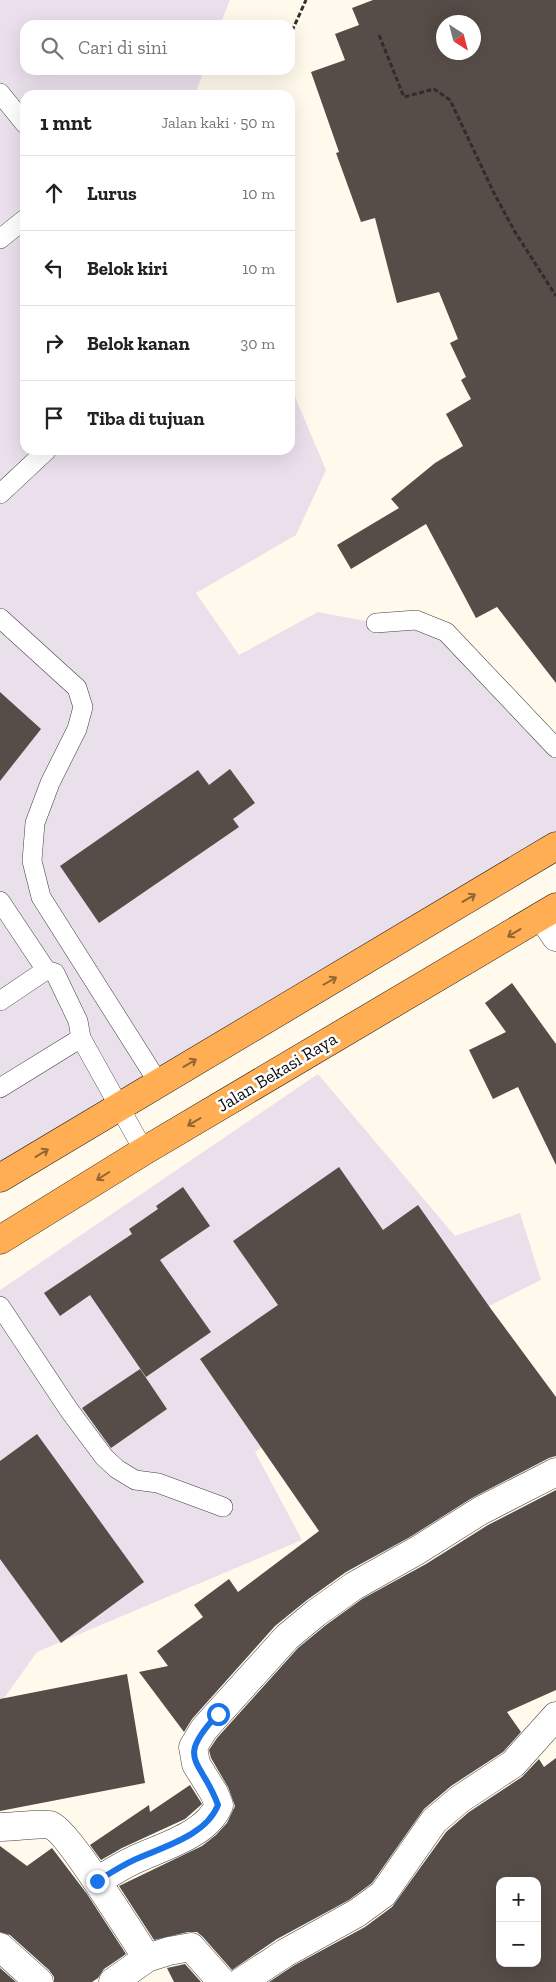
<!DOCTYPE html>
<html lang="id">
<meta charset="utf-8">
<style>
body{margin:0;font-family:"Zilla Slab",serif;background:#f6f6f6;color:#222}
.controls{position:absolute;right:15px;bottom:15px;display:grid;overflow:hidden;border-radius:10px;box-shadow:0 5px 20px #0002}
.controls button{width:45px;height:45px;display:grid;place-items:center;padding:0;border:0;border-bottom:1px solid #e0e0e0;background:#fff;color:#222;font:25px sans-serif}
.compass{position:absolute;left:436px;top:15px;width:45px;height:45px;border-radius:50%;background:#fff;box-shadow:0 5px 20px #0002;rotate:144deg}
.stop{position:absolute;width:15px;height:15px;margin:-11px;border:4px solid #1a73e8;border-radius:50%;background:#fff}
.stop.end{background:#1a73e8;border-color:#fff;box-shadow:0 1px 5px #0008}
.list{margin:0;padding:0;list-style:none}
h2{display:flex;justify-content:space-between;align-items:center;height:65px;margin:0;padding:0 20px;font-size:21px}
h2 small{font-size:16px;font-weight:400;color:#767676}
.list li{display:grid;grid-template-columns:32px 1fr auto;gap:15px;align-items:center;box-sizing:border-box;height:75px;padding:0 20px;border-top:1px solid #e0e0e0}
.list b{display:block;font-size:19px;white-space:nowrap}
.list em{font-size:16px;font-style:normal;color:#767676}
.icon{flex:none;width:28px;height:28px;fill:none;stroke:currentColor;stroke-width:2;stroke-linecap:round;stroke-linejoin:round}
.map{position:relative;flex:none;width:556px;height:1982px;overflow:hidden}
.search{position:absolute;background:#fff;box-shadow:0 5px 20px #0002;left:20px;top:20px;width:275px;height:55px;display:flex;align-items:center;gap:12px;box-sizing:border-box;padding:0 18px;border-radius:15px;color:#767676;font-size:19px}
.panel{position:absolute;background:#fff;box-shadow:0 5px 20px #0002;left:20px;top:90px;width:275px;height:365px;border-radius:15px}
.map>svg:first-child{display:block}
</style>
<div class="map">
<svg width="556" height="1982" viewBox="0 0 556 1982">
<rect width="100%" height="100%" fill="#fffaec"/>
<!-- industrial -->
<path fill="#eae0ec" d="M0 0H230L220 25H25V70H204L195 95H25V450H290V385L326 470 296 535 196 593 239 655 318 612 376 623 446 632 556 748V846L0 1184Z
M318 1074 455 1236 520 1213 541 1280 388 1357 255 1452 302 1540 37 1652 0 1704V1290Z"/>
<!-- building -->
<path fill="#564c48" fill-rule="evenodd" d="M373 0H556V683L497 607 476 618 426 524 351 569 337 545 399 508 391 499 435 463 463 446 446 414 471 399 461 380 466 377 450 343 458 339 439 292 397 303 375 218 361 222 336 153 339 152 311 72 345 60 335 34 359 25 352 8ZM444 22H474V52H444Z
M0 692 41 729 0 781Z
M230 769 255 803 233 819 239 827 99 923 60 866 198 770 209 785Z
M512 983 556 1044V1165L518 1087 493 1099 469 1050 506 1032 485 1003Z
M339 1167 383 1230 418 1205 491 1309 556 1397V1456L549 1458 472 1498 410 1537 346 1572 307 1600 275 1626 192 1719 184 1732 139 1672 168 1666 157 1651 203 1617 194 1605 229 1579 238 1592 319 1531 200 1359 278 1305 233 1241Z
M183 1187 210 1226 160 1260 211 1332 146 1377 90 1295 60 1316 44 1293 132 1234 129 1229 158 1209 156 1206Z
M140 1369 167 1409 111 1448 82 1408Z
M37 1434 144 1582 61 1643 0 1559V1461Z
M556 1490V1690L507 1712 521 1732 503 1752 451 1786 424 1809 372 1883 349 1900 277 1939 232 1970 203 1937 197 1932H188L154 1940 119 1886 202 1846 216 1835 227 1823 235 1806 228 1787 211 1758 209 1750 217 1738 298 1648 326 1625 362 1599 426 1564 488 1525Z
M127 1674 145 1783 0 1811V1699Z
M556 1758V1982H269L293 1966 365 1927 392 1907 446 1832 469 1812 522 1777 539 1759 544 1767ZM500 1881H537V1963H500Z
M190 1785 202 1804 185 1819 122 1848 101 1860 90 1845 149 1805 150 1812Z
M0 1846 27 1866 52 1848 87 1894 126 1954 104 1969 98 1978 92 1982H54V1977L49 1970 10 1935 0 1932Z
M185 1964 201 1982H174L167 1968Z
M0 1968 16 1982H0Z"/>
<g fill="none" stroke-linecap="round" stroke-linejoin="round">
<defs>
<path id="service" d="M0 93 25 124
M0 239 25 219
M0 494 47 450
M0 618 77 688 83 707 77 729 50 783 35 823 32 861 41 897 158 1082
M376 623 416 620 446 632 556 748
M0 901 46 970 55 973 78 1021 81 1038 144 1151
M0 1001 46 970
M0 1088 81 1038
M0 1306 69 1410 104 1457 117 1469 135 1480 158 1483 223 1507"/>
<path id="minor" d="M0 1827C10 1827 43 1823 50 1825 67 1830 133 1937 147 1958
M97 1881C109 1874 121 1866 134 1860 161 1847 207 1835 219 1805L214 1793 196 1764 193 1747 204 1729 287 1637 316 1613 354 1586 418 1550 480 1511 556 1472
M0 1947 39 1982
M113 1982 147 1958 169 1951 191 1947 222 1982
M241 1982 285 1953 357 1913 383 1894 434 1821 460 1799 513 1764 556 1716"/>
<path id="tertiary" d="M542 916 556 937"/>
<path id="trunk" d="M0 1178 556 846
M0 1240 144 1151 556 907"/>
</defs>
<!-- service casing -->
<use href="#service" stroke="#3f3f3f" stroke-width="20"/>
<!-- minor casing -->
<use href="#minor" stroke="#3f3f3f" stroke-width="29"/>
<!-- tertiary casing -->
<use href="#tertiary" stroke="#3f3f3f" stroke-width="29"/>
<!-- trunk casing -->
<use href="#trunk" stroke="#1d1d1d" stroke-width="29"/>
<!-- path -->
<path stroke="#2e2e2e" stroke-width="3" stroke-dasharray="5 2.5" stroke-linecap="butt" d="M292 31 306 0
M379 35 404 97 434 89 450 100 494 193 515 232 556 296"/>
<!-- service -->
<use href="#service" stroke="#fff" stroke-width="19"/>
<!-- minor -->
<use href="#minor" stroke="#fff" stroke-width="28"/>
<!-- tertiary -->
<use href="#tertiary" stroke="#fff" stroke-width="28"/>
<!-- trunk -->
<use href="#trunk" stroke="#ffae53" stroke-width="28"/>
</g>
<!-- one-way arrows -->
<defs><path id="oneway-shaft" d="M-6 0H5M1.5-3L5.5 0L1.5 3" fill="none" stroke-width="1.6" stroke-linecap="round" stroke-linejoin="round" transform="scale(1.25)"/></defs>
<g stroke="#926533">
<use href="#oneway-shaft" transform="translate(469 898) rotate(-31)"/>
<use href="#oneway-shaft" transform="translate(514 933) rotate(149)"/>
<use href="#oneway-shaft" transform="translate(330 981) rotate(-30)"/>
<use href="#oneway-shaft" transform="translate(190 1063) rotate(-31)"/>
<use href="#oneway-shaft" transform="translate(194 1122) rotate(149)"/>
<use href="#oneway-shaft" transform="translate(42 1153) rotate(-31)"/>
<use href="#oneway-shaft" transform="translate(103 1176) rotate(148)"/>
</g>
<g fill="none" stroke-linecap="round" stroke-linejoin="round">
<!-- route -->
<path stroke="#1a73e8" stroke-width="6" d="M97 1881C109 1874 121 1866 134 1860 162 1847 206 1836 218 1805 201 1758 174 1761 218 1714"/>
</g>
<g text-anchor="middle" dominant-baseline="central" stroke-width="5" stroke-linejoin="round" paint-order="stroke">
<!-- street labels -->
<g font-size="18" fill="#0c0c0c" stroke="#fff">
<text transform="translate(277 1072) rotate(-31)">Jalan Bekasi Raya</text>
</g>
</g>
</svg>
<div class="controls">
<button>+</button>
<button>−</button>
</div>
<svg class="compass" viewBox="-18 -18 36 36"><path d="M0-13l5 13h-10z" fill="#e53935"/><path d="M0 13l5-13h-10z" fill="#767676"/></svg>
<div class="stop" style="left:218px;top:1714px"></div>
<div class="stop end" style="left:97px;top:1881px"></div>
<div class="search"><svg class="icon" aria-label="search" viewBox="0 0 24 24"><circle cx="10" cy="10" r="6"/><path d="M15 15l6 6"/></svg>Cari di sini</div>
<section class="panel">
<h2>1 mnt<small>Jalan kaki · 50 m</small></h2>
<ul class="list">
<li><svg class="icon" aria-label="ahead" viewBox="0 0 24 24"><path d="M12 20V5M6 11l6-6 6 6"/></svg><div><b>Lurus</b></div><em>10 m</em></li>
<li><svg class="icon" aria-label="left" viewBox="0 0 24 24"><path d="M17 20v-9H6M10 6l-5 5 5 5"/></svg><div><b>Belok kiri</b></div><em>10 m</em></li>
<li><svg class="icon" aria-label="right" viewBox="0 0 24 24"><path d="M7 20v-9h11M14 6l5 5-5 5"/></svg><div><b>Belok kanan</b></div><em>30 m</em></li>
<li><svg class="icon" aria-label="arrive" viewBox="0 0 24 24"><path d="M6 21V4h12l-3 4 3 4H6"/></svg><div><b>Tiba di tujuan</b></div></li>
</ul>
</section>
</div>
